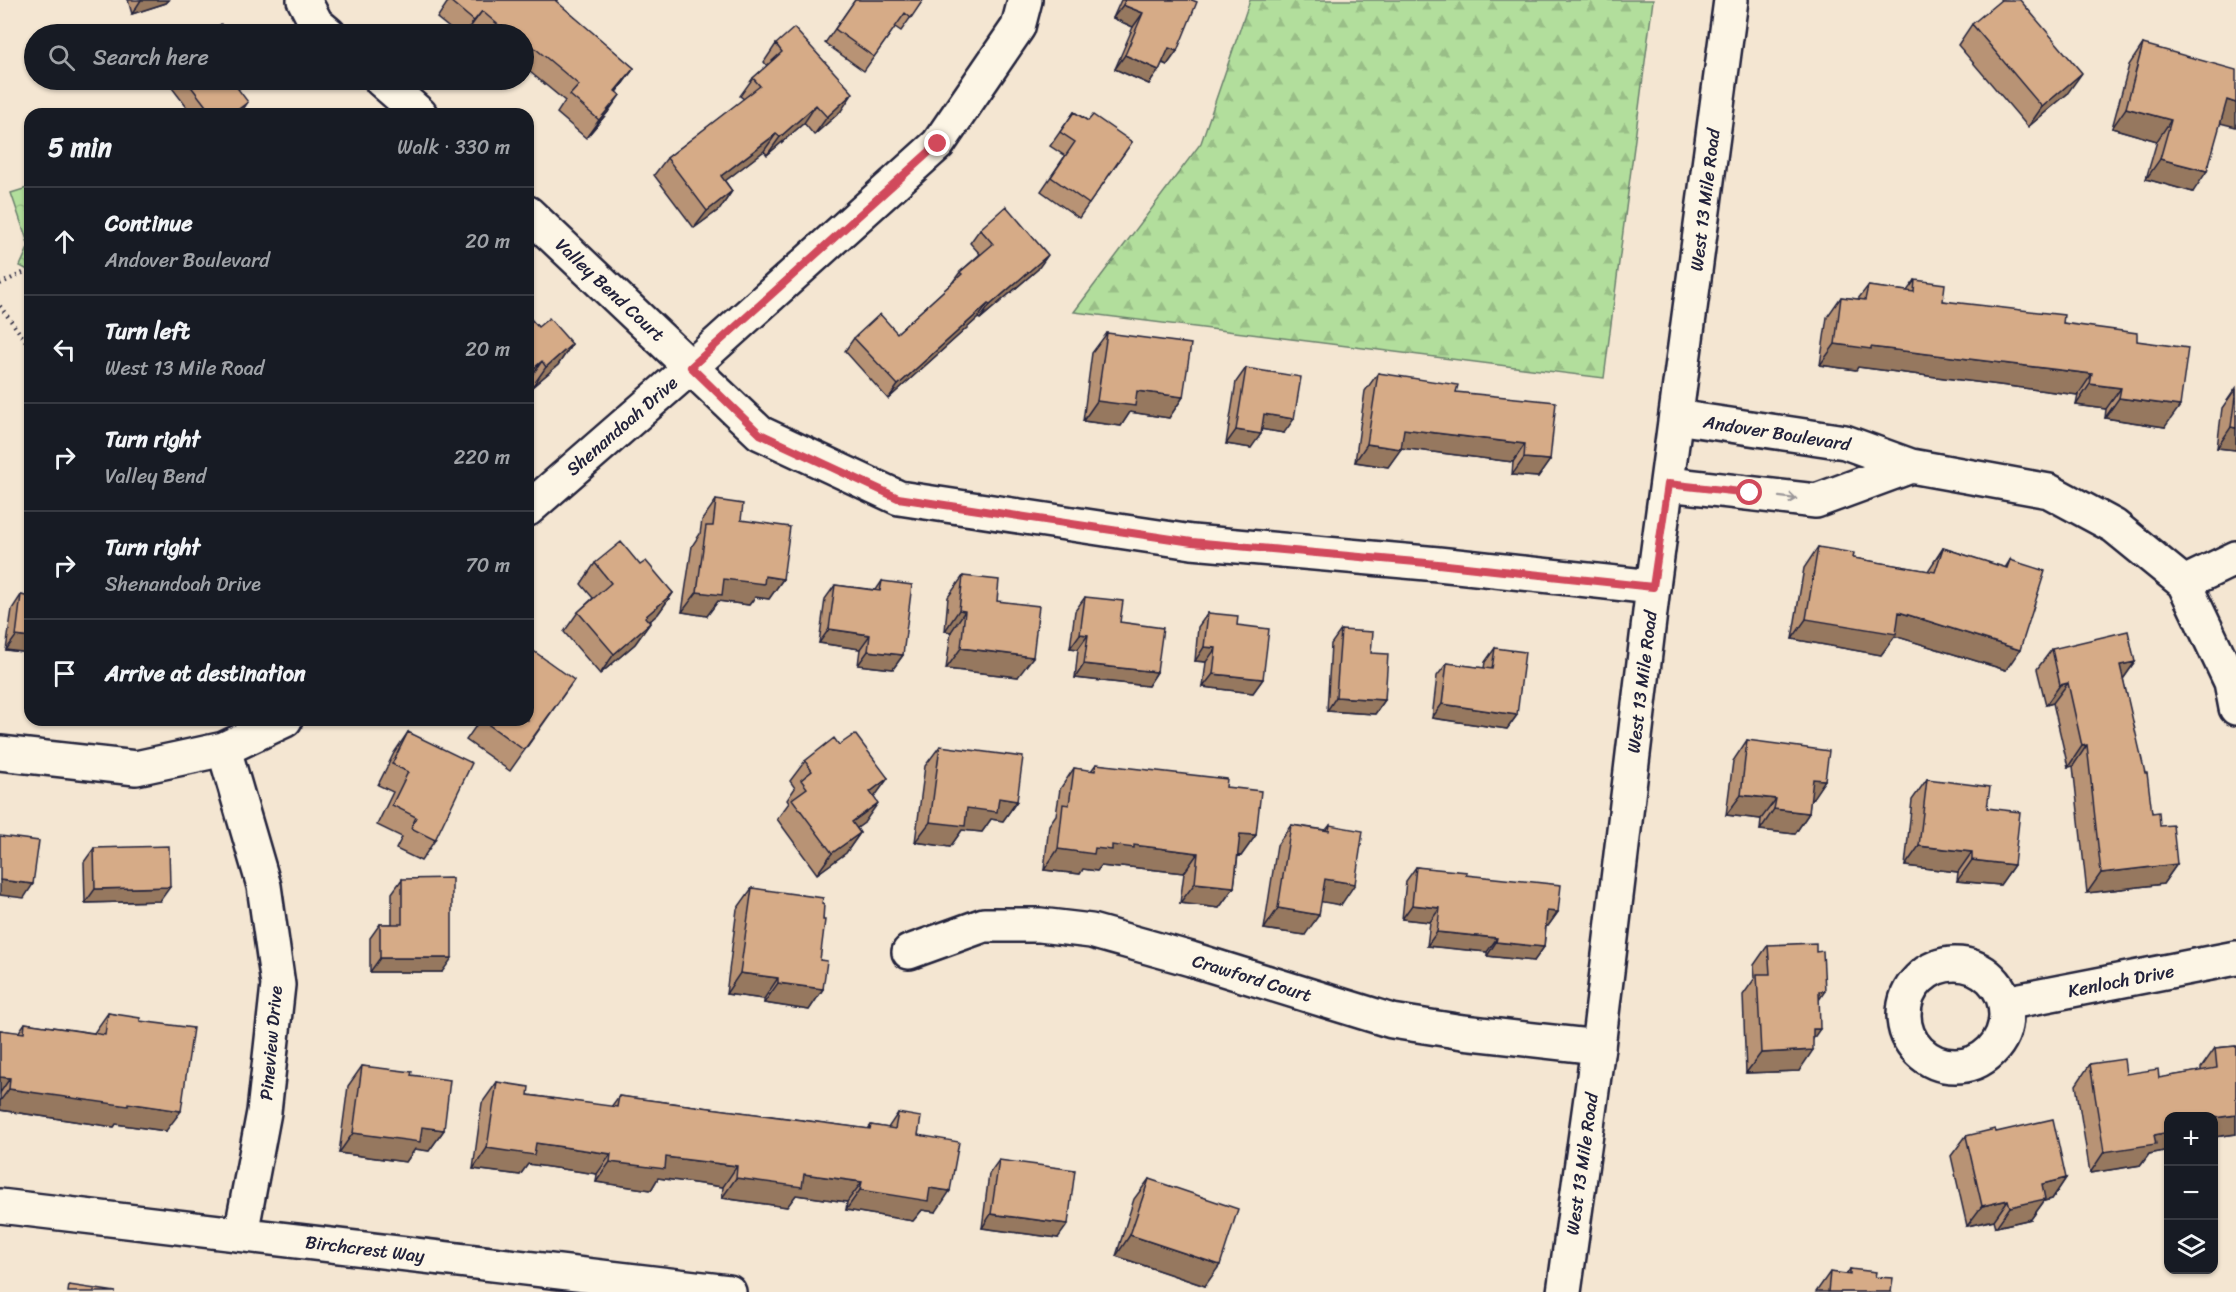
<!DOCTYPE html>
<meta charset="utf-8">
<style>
body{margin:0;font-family:Sriracha,sans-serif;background:#20242c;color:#f1f3f6}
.controls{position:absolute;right:18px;bottom:18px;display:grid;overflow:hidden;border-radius:12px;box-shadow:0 2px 4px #0004}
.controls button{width:54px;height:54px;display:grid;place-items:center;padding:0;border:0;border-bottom:2px solid #363941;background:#171b24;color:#f1f3f6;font:30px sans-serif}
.stop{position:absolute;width:18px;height:18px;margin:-14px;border:4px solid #d1495b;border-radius:50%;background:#fff}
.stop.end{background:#d1495b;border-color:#fff;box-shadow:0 2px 6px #0008}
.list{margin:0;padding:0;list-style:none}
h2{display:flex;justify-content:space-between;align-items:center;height:78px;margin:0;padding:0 24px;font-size:26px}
h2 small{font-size:20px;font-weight:400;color:#9ea1a6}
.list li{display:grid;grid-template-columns:39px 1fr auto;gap:18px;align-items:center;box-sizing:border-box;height:108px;padding:0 24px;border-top:2px solid #363941}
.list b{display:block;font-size:22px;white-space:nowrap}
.list p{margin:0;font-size:20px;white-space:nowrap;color:#9ea1a6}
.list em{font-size:20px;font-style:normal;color:#9ea1a6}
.icon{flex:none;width:33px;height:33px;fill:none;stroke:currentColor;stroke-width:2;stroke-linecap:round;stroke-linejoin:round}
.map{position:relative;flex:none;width:2236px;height:1292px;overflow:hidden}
.search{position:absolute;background:#171b24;box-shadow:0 2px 4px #0004;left:24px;top:24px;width:510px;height:66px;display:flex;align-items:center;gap:15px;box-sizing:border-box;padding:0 21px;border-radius:33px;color:#9ea1a6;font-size:22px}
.panel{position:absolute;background:#171b24;box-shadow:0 2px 4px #0004;left:24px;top:108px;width:510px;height:618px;border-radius:18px}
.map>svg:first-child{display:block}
</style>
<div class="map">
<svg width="2236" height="1292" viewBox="0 0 2236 1292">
<defs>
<pattern id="forest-firs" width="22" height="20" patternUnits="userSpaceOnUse" patternTransform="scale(1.5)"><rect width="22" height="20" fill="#b2de9c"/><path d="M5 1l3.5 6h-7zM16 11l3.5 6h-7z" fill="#99be87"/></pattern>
<pattern id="park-crowns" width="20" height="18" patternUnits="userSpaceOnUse" patternTransform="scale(1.5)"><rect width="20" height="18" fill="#b2de9c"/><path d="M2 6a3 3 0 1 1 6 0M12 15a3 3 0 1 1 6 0" fill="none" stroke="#99be87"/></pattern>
</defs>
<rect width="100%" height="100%" fill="#f4e6d2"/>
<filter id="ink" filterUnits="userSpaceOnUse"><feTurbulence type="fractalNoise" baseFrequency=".0167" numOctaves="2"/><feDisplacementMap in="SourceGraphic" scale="12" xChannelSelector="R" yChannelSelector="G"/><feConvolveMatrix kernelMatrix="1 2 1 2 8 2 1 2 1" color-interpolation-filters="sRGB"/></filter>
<g filter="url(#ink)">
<!-- forest -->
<path fill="url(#forest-firs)" stroke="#6a806c" stroke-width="1.5" d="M1250 0H1653L1604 378 1074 312 1201 143Z"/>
<!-- park -->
<path fill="url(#park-crowns)" stroke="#6a806c" stroke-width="1.5" d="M30 187V271L20 266 29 246 11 193Z"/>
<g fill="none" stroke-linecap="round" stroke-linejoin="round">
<defs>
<path id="minor" d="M304 0 316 23 329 34
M381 80 420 114
M528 213 760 433 899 498 1192 542 1438 564 1653 587
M1676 417 1845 442 1911 466 2049 491 2114 526 2184 583 2231 682 2236 708
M1668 484 1816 501 1911 466
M528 509 691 367 938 144 1018 27 1025 0
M2184 583 2236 558
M224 749 264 886 278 985 264 1112 241 1234
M0 753 136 768 224 749 285 720
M909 952 984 925H1040L1091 931 1191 959 1392 1021 1463 1032 1598 1047
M1904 1015a51 51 0 1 1 102 0a51 51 0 1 1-102 0Z
M2005 1003 2236 958
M0 1206 729 1292"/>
<path id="tertiary" d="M1564 1292 1598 1047 1653 587 1731 0"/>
</defs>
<!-- minor casing -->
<use href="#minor" stroke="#22223b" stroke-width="38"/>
<!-- tertiary casing -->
<use href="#tertiary" stroke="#22223b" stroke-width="38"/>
<!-- path -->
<path stroke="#22223b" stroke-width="4" stroke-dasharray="1.5 4.5" stroke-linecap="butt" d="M0 284 29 270
M0 306 30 347"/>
<!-- minor -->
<use href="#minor" stroke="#fcf5e5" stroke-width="33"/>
<!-- tertiary -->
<use href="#tertiary" stroke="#fcf5e5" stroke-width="33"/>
</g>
<!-- wall -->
<path fill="#b89374" stroke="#22223b" stroke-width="1.5" d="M128 0H169L166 3 132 14Z
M449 0H557L556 2 634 68 616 92 608 112 586 138 557 113 565 101 524 67V34H476L469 29 465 34H457L437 18Z
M855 0H923L901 31 895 27 864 71 825 43Z
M1121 0H1192L1177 51 1167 65 1162 63 1159 70 1149 84 1115 69 1133 27 1113 18Z
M1972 24 2067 94 2028 127 1958 45Z
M776 44 841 111 814 135 804 123 767 155 764 151 725 181 732 191 720 209 694 228 654 175 667 158 744 99 740 96 753 78 767 66 764 62Z
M2143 44 2220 123 2193 192 2146 179 2157 141 2112 128 2129 65Z
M166 80H248L245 84 238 89 240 114H192Z
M1074 112 1088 121 1132 142 1079 218 1041 191 1065 156 1050 146Z
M980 229 1038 269 980 319 978 318 888 399 845 351 854 338 897 333 952 283 960 272 980 254 970 243Z
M1915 280 1943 301 2063 323 2137 341 2165 427 2105 418 2106 409 2076 405 2078 395 1858 367 1856 370 1820 365 1827 317 1841 297 1858 299 1868 286 1907 291Z
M528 316 538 327 572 344 558 365 532 387 528 383Z
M1107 333 1183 397 1169 418 1130 412 1121 426 1083 421 1092 353Z
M1246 368 1284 433 1261 429 1251 448 1226 444 1236 382Z
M1378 373 1456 392 1550 460 1538 477 1512 475 1513 462 1401 448 1388 467 1355 462 1365 391Z
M2236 388V450L2217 448 2222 408Z
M716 500 741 520 783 579 769 599 755 597 749 605 718 601 707 616 682 612 692 546 700 534 702 520Z
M1818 547 1853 558 1928 571 1943 548 2005 568 2010 560 2006 670 1895 636 1881 655 1792 639 1804 568Z
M595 563 640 565 673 593 658 614 649 622 650 623 635 644 600 674 564 632 578 612 593 598 581 584Z
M963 576 997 601 1018 677 946 669 951 632 945 631 948 597Z
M882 581 903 655 893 669 858 665 860 649 819 643 825 599 835 585 876 590Z
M21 595 30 597V653L6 650 12 609Z
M1085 597 1120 622 1157 672 1148 686 1075 678 1078 649 1070 648 1075 611Z
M1208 613 1237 625 1263 679 1253 693 1203 687 1206 662 1195 661 1198 627Z
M1341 630 1371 653 1385 700 1375 714 1327 711 1331 644Z
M1495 648 1517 715 1507 729 1432 718 1437 676 1447 663 1484 668 1485 662Z
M2052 649 2135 662 2123 679 2152 813 2160 826 2177 864 2163 884 2087 893 2073 766 2068 767 2053 703 2046 705 2037 669Z
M574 680 510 771 466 740 480 720H528Z
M408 732 435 840 421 861 396 849 402 837 377 825 393 792 378 785 394 753Z
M1747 740 1825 780 1810 801 1809 813 1795 834 1760 830 1761 819 1726 815 1733 761Z
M839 745 888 778 874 797 864 823 857 828 860 833 846 853 817 874 777 819 789 803 787 800 795 788 790 781 805 761Z
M940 746 1017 801 1003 821 991 819 982 832 962 830 950 847 915 842 925 766Z
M1096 764 1226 787 1256 835 1241 856 1238 855 1234 887 1219 908 1180 903 1184 873 1121 866 1119 868 1101 866 1097 871 1083 869 1080 874 1044 870 1049 825 1056 815 1060 789 1074 768 1091 771Z
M1927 779 1987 808 2014 865 2000 885 1957 881 1958 872 1905 866 1912 800Z
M1291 825 1326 830 1330 825 1341 905 1321 901 1305 935 1264 929 1277 845Z
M94 848 160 901 85 903 84 862Z
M1416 867 1466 875 1558 912 1548 926H1546L1544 947 1534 961 1487 956V952L1427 946 1430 922 1402 919 1406 881Z
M402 879 442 972H370V938L380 924H392V893Z
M752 888 822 903 823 920 820 960 823 989 809 1010 764 1003V999L726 994 737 909Z
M1768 945 1819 1000 1813 1039 1799 1071 1746 1073 1743 995 1755 978 1754 965Z
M108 1013 140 1021 166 1131 116 1124 114 1127 0 1110V1030L18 1033 25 1023 94 1033Z
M2236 1046V1134L2214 1137 2169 1116V1150L2149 1154 2141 1165 2090 1173 2076 1085 2090 1064 2126 1074 2159 1078 2201 1071V1068L2215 1048Z
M362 1066 411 1075 444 1130 429 1151 415 1149 406 1162 339 1153 348 1086Z
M497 1082 528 1095 611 1107 619 1096 868 1129 871 1125 888 1128 898 1113 918 1135 936 1212 922 1210 913 1221 846 1210 847 1202 796 1195 787 1207 722 1198 723 1187 658 1178 651 1190 596 1182 597 1174 528 1164 520 1175 473 1169 482 1103Z
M1996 1132 2066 1178 2052 1199 2044 1201 2031 1219 1996 1227 1994 1220 1967 1226 1951 1156 1966 1136Z
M999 1160 1058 1238 982 1228 989 1174Z
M1149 1179 1205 1286 1116 1256 1134 1199Z
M1850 1269 1875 1277 1891 1292H1816L1830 1272 1847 1274Z"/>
<!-- shaded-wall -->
<path fill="#96785e" stroke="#22223b" stroke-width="1.5" d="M141 0H169L166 3 132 14Z
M1123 5 1143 13 1133 27 1113 18Z
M482 11 469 29 464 34 474 21Z
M1169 48 1177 51 1167 65 1159 61Z
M1125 55 1159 70 1149 84 1115 69Z
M634 68 621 86 603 108 615 91Z
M2082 73 2067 94 2028 127 2042 107Z
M242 80H248L245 84 225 99 235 85Z
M853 93 841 111 814 135 827 117Z
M620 95 608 112 586 138 599 120Z
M2227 100 2236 103V127L2212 121Z
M248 102 240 114H232Z
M816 105 804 123 767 155 780 137Z
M2126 108 2171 120 2157 141 2112 128Z
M776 134 764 151 708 194 721 176Z
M2160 159 2207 171 2193 192 2146 179Z
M732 191 720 209 694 228 707 211Z
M1048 255 1038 269 980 319 990 305Z
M988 304 978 318 888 399 898 385Z
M572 344 558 365 532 387 546 367Z
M1835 344 1871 347 2092 374 2078 395 1858 367 1856 370 1820 365Z
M542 361 528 381V373Z
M2090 384 2121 388 2106 409 2076 405Z
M1137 391 1183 397 1169 418 1130 412 1121 426 1083 421 1097 401Z
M2119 398 2180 406 2165 427 2105 418Z
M1264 414 1294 419 1284 433 1254 428Z
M2231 427 2236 428V450L2217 448Z
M1404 429 1525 444 1513 462 1392 447Z
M1236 430 1261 434 1251 448 1226 444Z
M1367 444 1401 449 1388 467 1355 462Z
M1524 458 1550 460 1538 477 1512 475Z
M765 576 783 579 769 599 755 597 749 605 718 601 707 616 682 612 697 592 724 579Z
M673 593 658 614 630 638 645 617Z
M959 610 965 611 951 632 945 631Z
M1899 612 2020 650 2006 670 1895 636 1881 655 1792 639 1806 619Z
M650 623 635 644 600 674 614 654Z
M829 629 870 635 860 649 819 643Z
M1080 634 1088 635 1078 649 1070 648Z
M16 636 30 638V653L6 650Z
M1204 647 1216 648 1206 662 1195 661Z
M961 648 1033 657 1018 677 946 669Z
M868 651 903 655 893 669 858 665Z
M2135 662 2121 682 2120 665Z
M1084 664 1157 672 1148 686 1075 678Z
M1213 674 1263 679 1253 693 1203 687Z
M2068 683 2053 703 2046 705 2060 685Z
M1336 697 1385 700 1375 714 1327 711Z
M1442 704 1517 715 1507 729 1432 718Z
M2087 745 2073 766 2068 767 2082 746Z
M888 778 873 799 870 792Z
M1813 779 1825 780 1811 801 1799 799Z
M1741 795 1776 799 1761 819 1726 815Z
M999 798 1017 801 1003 821 991 819 982 832 962 830 950 847 915 842 930 822 967 808Z
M878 803 864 823 838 842 852 822Z
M1774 809 1809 813 1795 834 1760 830Z
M860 833 846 853 817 874 832 853Z
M1240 834 1256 835 1241 856 1226 854Z
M1112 845H1134L1198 853 1184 873 1121 866 1119 868 1101 866 1097 871 1083 869 1080 874 1044 870 1058 849 1095 848Z
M1919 846 1972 852 1958 872 1905 866Z
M1972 860 2014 865 2000 885 1957 881Z
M2177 864 2163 884 2087 893 2101 873Z
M1325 879 1355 884 1341 905 1311 900Z
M0 880 33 884 24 898 0 895Z
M1195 883 1234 887 1219 908 1180 903Z
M170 887 160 901 85 903 95 889Z
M1412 905 1440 908 1430 922 1402 919Z
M1278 908 1319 915 1305 935 1264 929Z
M1547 911 1558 912 1548 926 1538 925Z
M1437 932 1497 938 1487 952 1427 946Z
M1496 942 1544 947 1534 961 1487 956Z
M380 958H452L442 972H370Z
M740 973 778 978 764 999 726 994Z
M778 983 823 989 809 1010 764 1003Z
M1819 991H1825L1811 1012Z
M1813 1029H1820L1806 1049Z
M1813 1050 1799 1071 1746 1073 1761 1053Z
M0 1077 10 1078 0 1093Z
M9 1089 128 1103 181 1111 166 1131 116 1124 114 1127 0 1110V1101Z
M2236 1115V1134L2214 1137V1118Z
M422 1127 444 1130 429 1151 415 1149 406 1162 339 1153 353 1133Z
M2169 1132V1150L2149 1154 2141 1165 2090 1173 2104 1152 2154 1135Z
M536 1143 611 1154 597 1174 528 1164 520 1175 473 1169 487 1148Z
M666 1157 737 1166 723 1187 658 1178 651 1190 596 1182 610 1162Z
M804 1174 862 1182 847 1202 796 1195 787 1207 722 1198 736 1178Z
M2066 1178 2052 1199 2044 1201 2031 1219 1996 1227 2010 1207 2042 1184Z
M930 1188 950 1191 936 1212 922 1210 913 1221 846 1210 860 1190Z
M2008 1200 1994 1220 1967 1226 1982 1206Z
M991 1214 1068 1224 1058 1238 982 1228Z
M1130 1235 1220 1265 1205 1286 1116 1256Z"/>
<!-- building -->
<path fill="#d6ab87" stroke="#22223b" stroke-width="1.5" d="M449 0H557L556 1 634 68 615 91 620 95 599 120 570 95 579 85 524 39V34H518L516 32 514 34H509L482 11 474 21Z
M855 0H923L911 18 905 13 874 57 835 29Z
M1125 0H1192L1197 2 1177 51 1169 48 1159 70 1125 55 1143 13 1123 5Z
M2001 0H2020L2082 73 2042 107 1972 24Z
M221 24 228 34H207Z
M794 28 853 93 827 117 816 105 780 137 776 134 721 176 732 191 707 211 667 158 760 86 753 78 782 52 776 44Z
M2143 44 2236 70V103L2227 100 2207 171 2160 159 2171 120 2126 108Z
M186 80H242L235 85 248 102 232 114H212Z
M1074 112 1088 121 1093 115 1132 142 1089 204 1051 177 1075 142 1060 132Z
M1006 206 1048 255 990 305 988 304 898 385 854 338 880 314 897 333 962 274 960 272 993 244 980 229Z
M1915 280 1945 284 1943 301 2064 315 2063 323 2137 333V341L2188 348 2180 406 2119 398 2121 388 2090 384 2092 374 1871 347V349L1835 344 1841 297 1865 300 1868 286 1914 292Z
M528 316 538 327 549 318 572 344 546 367 542 361 528 373Z
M1107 333 1191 344 1183 397 1137 391 1135 406 1097 401Z
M1246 368 1301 377 1294 419 1264 414 1261 434 1236 430Z
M1378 373 1458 385 1456 392 1556 402 1550 460 1524 458 1525 444 1404 429 1401 449 1367 444Z
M2236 389V428L2231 427Z
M716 500 743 504 741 520 790 527 783 579 765 576 764 584 724 579 722 595 697 592 706 526H713Z
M621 542 640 565 646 561 673 593 645 617 650 623 614 654 578 612 611 583 595 563Z
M1818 547 1854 553 1853 558 1935 572 1943 548 2007 568 2010 560 2045 571 2020 650 1899 612 1896 634 1806 619Z
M963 576 999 580 997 601 1039 606 1033 657 961 648 965 611 959 610Z
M882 581 912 585 903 655 868 651 870 635 829 629 835 585 880 591Z
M21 595 30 597V638L16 636Z
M1085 597 1123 601 1120 622 1163 628 1157 672 1084 664 1088 635 1080 634Z
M1208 613 1238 616 1237 625 1269 629 1263 679 1213 674 1216 648 1204 647Z
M1341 630 1373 632 1371 653 1388 654 1385 700 1336 697Z
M2128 631 2135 662 2120 665 2145 773H2147L2152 813 2159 812 2160 826 2173 825 2177 864 2101 873 2087 745 2082 746 2068 683 2060 685 2052 649Z
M528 647 574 680 524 750 482 720H528Z
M1495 648 1525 652 1517 715 1442 704 1447 663 1492 669Z
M408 732 472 763 435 840 411 828 416 817 392 805 408 772 392 764Z
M855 734 888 778 870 792 878 803 852 822 860 833 832 853 792 799 807 788 801 780 812 771 805 761 834 738 839 745Z
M1747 740 1829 751 1825 780 1813 779 1809 813 1774 809 1776 799 1741 795Z
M940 746 1023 757 1017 801 999 798 997 812 967 808 965 826 930 822Z
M1096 764 1227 779 1226 787 1261 791 1256 835 1240 834 1234 887 1195 883 1198 853 1134 845V848L1112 845V850L1095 848 1094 854 1058 849 1063 804 1069 805 1074 768 1095 771Z
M1927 779 1990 787 1987 808 2020 812 2014 865 1972 860V852L1919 846Z
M1291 825 1329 831 1330 825 1363 831 1355 884 1325 879 1319 915 1278 908Z
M0 836 39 841 33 884 0 880Z
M169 846 170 887 95 889 94 848Z
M1416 867 1467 872 1466 875 1561 885 1558 912 1547 911 1544 947 1496 942 1497 938 1437 932 1440 908 1412 905Z
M452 878V958H380V924H402V879Z
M752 888 823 898 822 903 824 904 823 920H825L820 960 827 961 823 989 778 983V978L740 973Z
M1816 943V952L1823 951 1825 991H1819L1820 1029H1813V1050L1761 1053 1757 974H1770L1768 945Z
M108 1013 140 1018V1021L193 1028 181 1111 128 1103V1106L9 1089 10 1078 0 1077V1030L24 1033 25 1023 105 1035Z
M2236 1046V1115L2214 1118V1116H2169V1132L2154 1135 2156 1144 2104 1152 2090 1064 2124 1059 2126 1074 2158 1069 2159 1078 2217 1068 2215 1048Z
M362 1066 412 1072 411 1075 450 1080 444 1130 422 1127 420 1142 353 1133Z
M497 1082 529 1087 528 1095 617 1107 619 1096 870 1129 871 1125 895 1129 898 1113 921 1117 918 1135 959 1142 950 1191 930 1188 928 1201 860 1190 862 1182 804 1174 802 1187 736 1178 737 1166 666 1157 665 1169 610 1162 611 1154 536 1143 534 1155 487 1148Z
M2053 1119 2066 1178 2042 1184 2045 1199 2010 1207 2008 1200 1982 1206 1966 1136 1995 1129 1996 1132Z
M999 1160 1075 1170 1068 1224 991 1214Z
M1149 1179 1238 1209 1220 1265 1130 1235Z
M1850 1269 1876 1272 1875 1277 1893 1278 1891 1292H1828L1830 1272 1850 1275Z
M69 1285 116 1292H68Z"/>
<!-- one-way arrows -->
<defs><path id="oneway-shaft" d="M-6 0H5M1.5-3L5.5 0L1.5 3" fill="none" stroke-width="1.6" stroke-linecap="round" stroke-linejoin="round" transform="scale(1.5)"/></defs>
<use stroke="#9a9698" href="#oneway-shaft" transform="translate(1788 498) rotate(7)"/>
</g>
<g fill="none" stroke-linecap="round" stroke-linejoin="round" filter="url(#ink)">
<!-- route -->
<path stroke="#d1495b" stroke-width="8" d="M938 144 691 367 760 434 898 498 1192 542 1438 564 1653 587 1668 484 1750 493"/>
</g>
<g text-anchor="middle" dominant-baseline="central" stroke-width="4.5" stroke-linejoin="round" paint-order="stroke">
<!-- street labels -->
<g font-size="18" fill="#22223b" stroke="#fcf5e5">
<text transform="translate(1705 200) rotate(-83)">West 13 Mile Road</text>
<text transform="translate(610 290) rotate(43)">Valley Bend Court</text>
<text transform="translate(622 426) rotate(-41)">Shenandoah Drive</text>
<text transform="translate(1777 433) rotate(9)">Andover Boulevard</text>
<text transform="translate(1642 682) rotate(-83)">West 13 Mile Road</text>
<text transform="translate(1252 978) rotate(17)">Crawford Court</text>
<text transform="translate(2121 981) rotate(-11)">Kenloch Drive</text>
<text transform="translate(271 1043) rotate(-85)">Pineview Drive</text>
<text transform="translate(1582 1164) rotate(-82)">West 13 Mile Road</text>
<text transform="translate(365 1249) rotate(7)">Birchcrest Way</text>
</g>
</g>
</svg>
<div class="controls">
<button>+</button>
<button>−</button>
<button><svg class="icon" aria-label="layers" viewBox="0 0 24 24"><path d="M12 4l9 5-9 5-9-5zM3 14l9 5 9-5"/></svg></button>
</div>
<div class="stop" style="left:1750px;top:493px"></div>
<div class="stop end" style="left:938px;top:144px"></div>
<div class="search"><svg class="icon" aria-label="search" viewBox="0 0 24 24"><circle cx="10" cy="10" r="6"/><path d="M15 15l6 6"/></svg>Search here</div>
<section class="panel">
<h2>5 min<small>Walk · 330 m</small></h2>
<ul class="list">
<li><svg class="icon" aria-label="ahead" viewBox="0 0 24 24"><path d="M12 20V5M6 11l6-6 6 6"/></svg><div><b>Continue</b><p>Andover Boulevard</p></div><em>20 m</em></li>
<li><svg class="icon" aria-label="left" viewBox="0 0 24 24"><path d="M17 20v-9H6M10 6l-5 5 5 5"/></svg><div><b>Turn left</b><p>West 13 Mile Road</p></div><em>20 m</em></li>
<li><svg class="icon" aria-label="right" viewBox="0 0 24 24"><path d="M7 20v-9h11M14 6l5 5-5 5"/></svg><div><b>Turn right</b><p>Valley Bend</p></div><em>220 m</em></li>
<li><svg class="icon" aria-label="right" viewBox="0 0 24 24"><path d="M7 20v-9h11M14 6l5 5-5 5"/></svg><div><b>Turn right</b><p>Shenandoah Drive</p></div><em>70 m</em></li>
<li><svg class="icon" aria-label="arrive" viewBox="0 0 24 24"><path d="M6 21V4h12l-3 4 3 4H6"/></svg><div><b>Arrive at destination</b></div></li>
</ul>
</section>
</div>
